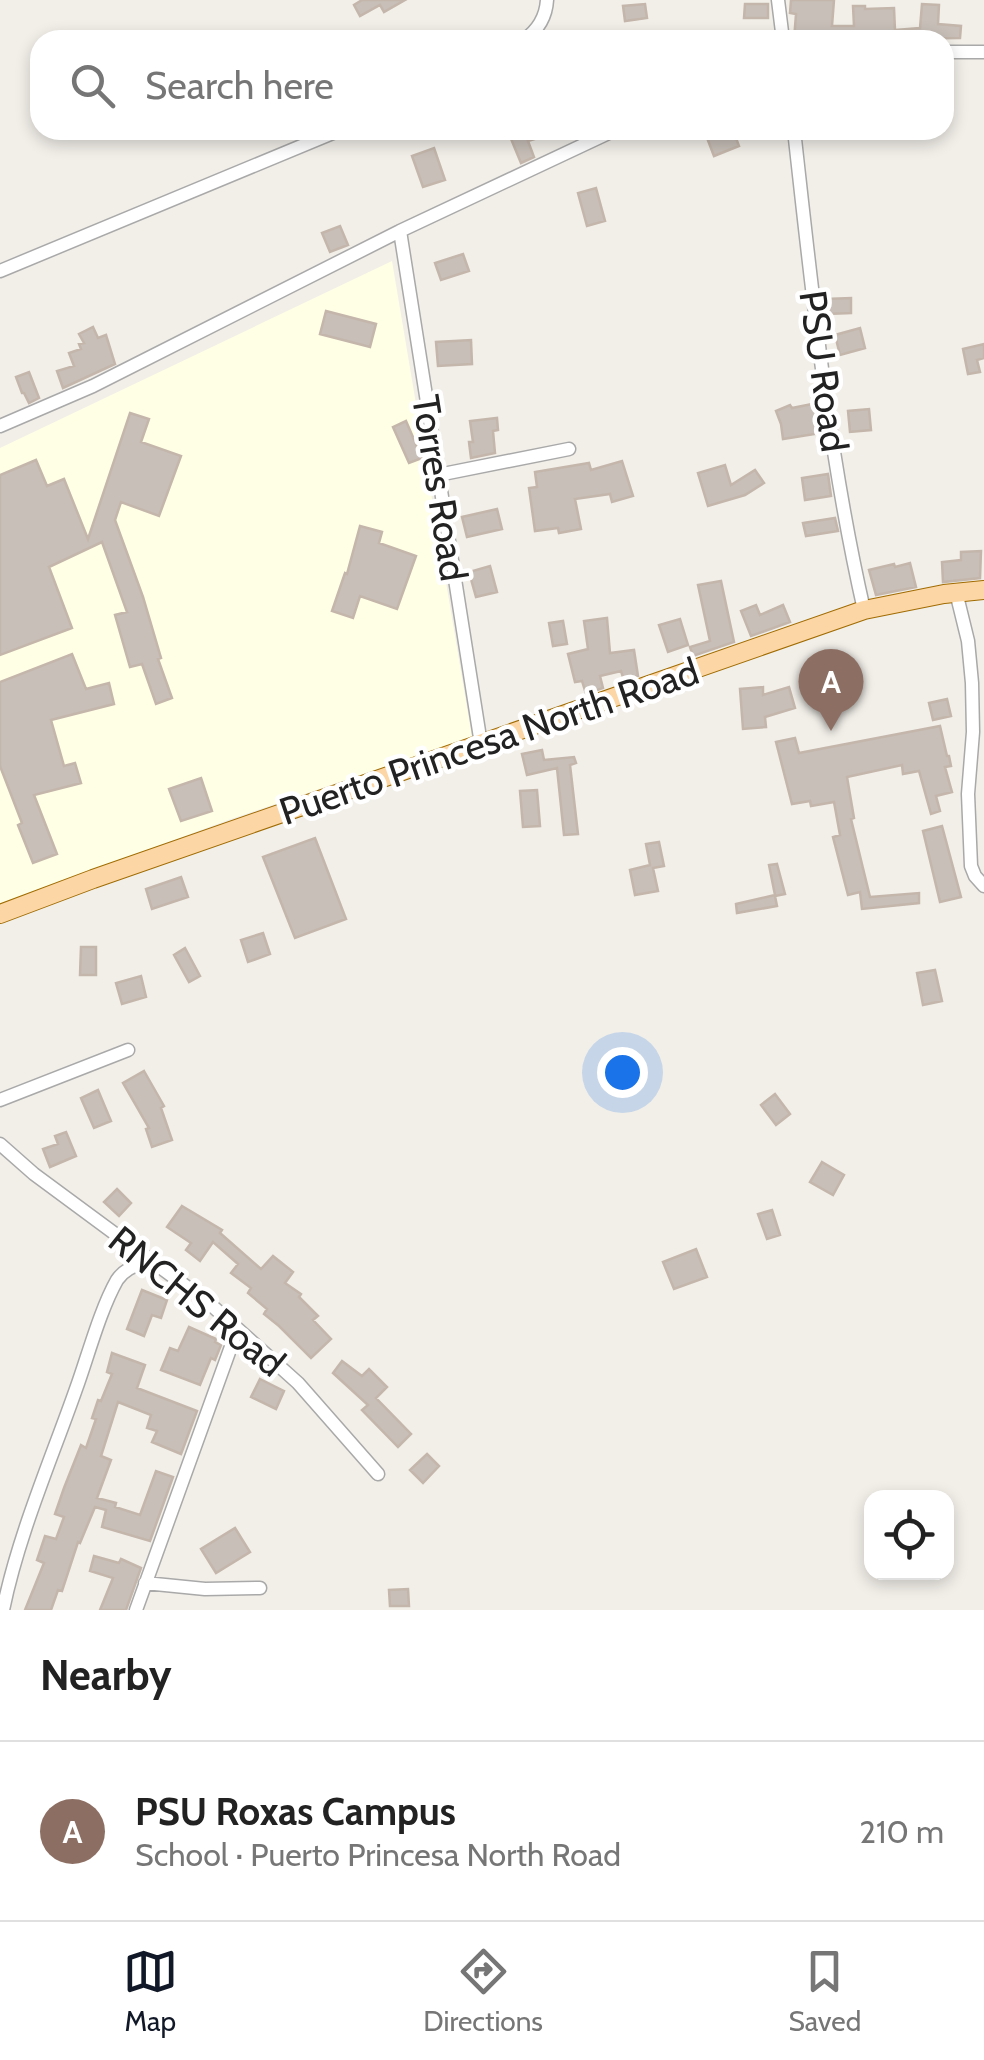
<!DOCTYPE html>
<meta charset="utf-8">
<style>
body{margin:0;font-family:Cabin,sans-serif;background:#f2f2f2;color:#222}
.controls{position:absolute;right:30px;bottom:30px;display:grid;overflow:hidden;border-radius:20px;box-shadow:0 5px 15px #0003}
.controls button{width:90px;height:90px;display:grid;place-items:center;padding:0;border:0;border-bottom:2px solid #e0e0e0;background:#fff;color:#222;font:50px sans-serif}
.you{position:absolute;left:622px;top:1072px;width:35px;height:35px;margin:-25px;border:8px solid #fff;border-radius:50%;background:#1a73e8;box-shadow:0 0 0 15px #1a73e833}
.badge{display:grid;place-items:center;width:65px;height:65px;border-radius:50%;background:#111827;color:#fff;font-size:32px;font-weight:700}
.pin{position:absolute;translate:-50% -82px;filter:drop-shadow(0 2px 5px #0008)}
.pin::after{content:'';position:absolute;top:52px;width:35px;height:30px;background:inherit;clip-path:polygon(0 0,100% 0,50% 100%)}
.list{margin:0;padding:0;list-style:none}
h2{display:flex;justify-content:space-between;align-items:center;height:130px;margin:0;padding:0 40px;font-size:42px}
h2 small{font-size:32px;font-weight:400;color:#767676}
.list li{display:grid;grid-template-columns:65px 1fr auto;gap:30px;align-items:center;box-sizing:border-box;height:180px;padding:0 40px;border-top:2px solid #e0e0e0}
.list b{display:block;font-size:38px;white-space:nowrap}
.list p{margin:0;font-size:32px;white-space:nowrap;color:#767676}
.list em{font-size:32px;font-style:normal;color:#767676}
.icon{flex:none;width:55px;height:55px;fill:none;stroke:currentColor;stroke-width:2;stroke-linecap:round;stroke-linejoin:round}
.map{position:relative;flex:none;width:984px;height:1610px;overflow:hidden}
.search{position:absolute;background:#fff;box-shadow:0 5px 15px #0003;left:30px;right:30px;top:30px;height:110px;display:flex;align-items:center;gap:25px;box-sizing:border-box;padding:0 35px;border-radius:30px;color:#767676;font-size:38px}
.sheet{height:310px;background:#fff}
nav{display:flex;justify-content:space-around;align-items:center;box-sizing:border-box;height:140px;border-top:2px solid #e0e0e0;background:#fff;font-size:28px;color:#767676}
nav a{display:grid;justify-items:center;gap:5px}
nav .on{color:#111827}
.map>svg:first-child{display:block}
</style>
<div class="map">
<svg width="984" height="1610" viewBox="0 0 984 1610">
<rect width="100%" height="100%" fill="#f2efe9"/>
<!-- education -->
<path fill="#ffffe5" d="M392 261 472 737 228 820 0 904V448Z"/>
<!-- building -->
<path fill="#c7bfb8" stroke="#c4b6ab" stroke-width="2.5" d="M362 0H405L384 12 380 5 360 16 354 5Z
M791 0H834L832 26H854L853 6H865V9L894 8 895 30 920 28 922 4 939 5 938 24 961 26 960 38 794 40 796 14 790 13Z
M645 4 647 18 625 21 623 6Z
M745 4H768V18H744Z
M521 130H532L535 139 528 141 534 157 521 163 509 134Z
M704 130H733L739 146 714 156Z
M434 148 445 180 423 187 412 156Z
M596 188 605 221 587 226 578 193Z
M340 226 348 245 330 252 322 233Z
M463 254 469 271 441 280 435 263Z
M851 298V313L827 314 826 299Z
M326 311 376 324 370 347 320 334Z
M93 327 98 338 106 335 115 364 63 388 57 371 74 366 69 353 81 349 79 344 84 343 79 334Z
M860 328 865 348 840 355 835 335Z
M471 340 472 364 438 366 436 342Z
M984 344V358L977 360 980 372 968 374 963 349Z
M29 372 39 398 29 403 24 393H22L16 377Z
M817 403 821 433 783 439 781 424 776 411 790 405 792 408Z
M869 409 871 430 850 432 848 411Z
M130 413 149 419 141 442 181 456 159 516 121 502 115 520 143 597 161 658 158 659 172 698 156 704 142 664 130 667 115 615 127 612 102 542 49 567 72 628 0 655V475L36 460 47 486 64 479 88 539Z
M497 418 498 430 493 431 495 453 471 458 469 442H473L470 421Z
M406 421 422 458 409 463 393 427Z
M622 461 633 496 612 502 610 494 575 499 581 529 559 533 558 528 535 531 529 488 537 487 535 472 589 463 591 470Z
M725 465 731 485 755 470 764 483 745 495 708 506 698 473Z
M828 474 831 496 805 500 802 478Z
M497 509 502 529 467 537 462 517Z
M835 518 838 531 806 536 803 523Z
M360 526 382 532 379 543 416 556 397 609 360 596 353 618 332 611 345 573 347 574Z
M981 551 980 578 943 582 942 562 961 560V552Z
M910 563 916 587 876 595 869 570 894 564 895 567Z
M490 566 497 592 476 597 469 572Z
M721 581 734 642 693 656 690 647 710 641 698 585Z
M756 605 760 615 783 605 790 622 751 636 741 611Z
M607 618 610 653 634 650 638 676 624 681 621 671 600 676 603 688 586 694 582 681 575 682 568 654 588 649 584 621Z
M680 619 688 645 668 652 659 625Z
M563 621 567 644 553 646 549 623Z
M72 654 86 689 109 683 114 704 51 720 64 766 75 763 81 783 34 795 57 854 33 863 18 825 22 823 0 766V682Z
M763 687V695L789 687 795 708 765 717 766 727 743 729 740 689Z
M947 699 951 716 933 720 929 703Z
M940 726 947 756H949L951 766 945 767 952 792 936 796 940 811 931 814 919 771 903 774 902 765 847 777 854 818 851 819 870 897 919 893V903L862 909 860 892 848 895 833 837 840 835 834 802 811 806 810 801 792 804 776 742 795 738 799 753Z
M542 750 544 760 574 757 576 763 570 765 578 834 564 835 557 768 527 775 522 754Z
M201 778 212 811 181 821 169 789Z
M537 790 540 826 523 827 520 791Z
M942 826 961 897 940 902 923 831Z
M315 838 346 919 295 938 263 857Z
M659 842 664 866 653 868 658 891 635 895 630 870 650 865 646 844Z
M777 864 785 894 775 896 777 906 737 913 736 904 775 895 769 865Z
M181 877 188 897 152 909 146 889Z
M263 933 270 954 248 962 241 940Z
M81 947H96V975H80Z
M185 948 200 976 189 982 174 955Z
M935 970 942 1001 923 1005 917 973Z
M141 976 146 997 122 1004 116 983Z
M144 1071 164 1106 161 1108 172 1140 152 1147 146 1129 149 1128 123 1083Z
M98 1090 111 1121 94 1128 81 1098Z
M775 1094 790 1114 776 1125 761 1105Z
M66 1132 76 1156 50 1167 43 1149 58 1144 55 1136Z
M822 1162 844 1175 833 1195 810 1182Z
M117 1189 131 1203 119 1216 104 1202Z
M182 1206 222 1230 220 1233 261 1269 273 1256 293 1272 285 1283 301 1294 299 1297 318 1316 313 1320 331 1339 311 1358 279 1326 264 1314 267 1309 248 1293 251 1288 231 1273 238 1264 213 1242 200 1261 186 1250 191 1243 167 1227Z
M772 1210 780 1235 767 1239 758 1214Z
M696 1249 707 1277 674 1289 663 1262Z
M142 1290 167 1300 161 1318 152 1315 144 1336 127 1329Z
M189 1327 216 1339 215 1342 221 1345 215 1360 211 1358 200 1385 161 1370 170 1348 178 1351Z
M112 1353 145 1365 137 1388 197 1411 181 1454 152 1442 157 1431 147 1428 151 1415 118 1402 101 1456 111 1460 97 1498 116 1503 115 1507 140 1515 156 1471 173 1477 150 1541 102 1527 106 1510 95 1507 80 1543 78 1542 62 1591 58 1590 51 1610H25L44 1563 37 1560 45 1536 56 1539 64 1517 55 1514 64 1488 81 1445 86 1448 96 1419 92 1418 98 1400 101 1401 112 1374 107 1372Z
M342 1361 362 1376 369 1369 387 1387 376 1398 411 1434 398 1447 362 1410 368 1405 333 1373Z
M260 1379 284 1391 276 1409 251 1397Z
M427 1454 439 1466 423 1483 410 1470Z
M235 1528 250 1552 216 1573 201 1549Z
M94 1556 119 1563 121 1559 141 1568 126 1610H100L113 1578 90 1571Z
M408 1589 409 1606H390L389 1590Z"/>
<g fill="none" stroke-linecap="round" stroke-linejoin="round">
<defs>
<path id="minor" d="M778 0 783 40
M524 40C538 30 546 18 547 0
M944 52H984
M794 130C812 290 828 452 864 610
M400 231 481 744
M0 271 340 130
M0 426 93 386 400 231 615 130
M438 475 569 449
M956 592 968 641 972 683 973 732 968 794 971 866 975 876 984 886
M0 1100 128 1050
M0 1144 34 1174 210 1304 298 1383 378 1474
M145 1583 205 1589 260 1588
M3 1610C18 1536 51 1460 76 1389 88 1356 100 1310 117 1280 125 1268 137 1265 149 1260
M136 1610 237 1330"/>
<path id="major" d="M0 914 93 879 864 610 944 594 984 590"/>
</defs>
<!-- minor casing -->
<use href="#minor" stroke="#a9a9a9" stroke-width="15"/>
<!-- major casing -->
<use href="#major" stroke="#a06b00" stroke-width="20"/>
<!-- minor -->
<use href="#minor" stroke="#fff" stroke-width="12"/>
<!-- major -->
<use href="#major" stroke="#fcd6a4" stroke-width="18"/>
</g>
<g text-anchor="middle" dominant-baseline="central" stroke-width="9" stroke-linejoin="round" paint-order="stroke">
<!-- street labels -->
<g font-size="38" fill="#222" stroke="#fff">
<text transform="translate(824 371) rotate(82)">PSU Road</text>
<text transform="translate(440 488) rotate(81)">Torres Road</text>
<text transform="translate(489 741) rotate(-19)">Puerto Princesa North Road</text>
<text transform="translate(197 1301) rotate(39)">RNCHS Road</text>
</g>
</g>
</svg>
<div class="controls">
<button><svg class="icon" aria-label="locate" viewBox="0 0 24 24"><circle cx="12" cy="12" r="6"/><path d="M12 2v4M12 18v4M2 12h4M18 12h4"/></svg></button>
</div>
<div class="you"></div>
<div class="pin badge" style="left:831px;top:731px;background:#8d6e63">A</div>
<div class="search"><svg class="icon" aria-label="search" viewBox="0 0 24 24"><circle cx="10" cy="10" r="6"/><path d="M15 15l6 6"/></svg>Search here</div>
</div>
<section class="sheet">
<h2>Nearby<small></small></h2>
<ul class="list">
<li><span class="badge" style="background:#8d6e63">A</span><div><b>PSU Roxas Campus</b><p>School · Puerto Princesa North Road</p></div><em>210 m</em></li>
</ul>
</section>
<nav>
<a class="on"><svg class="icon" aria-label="map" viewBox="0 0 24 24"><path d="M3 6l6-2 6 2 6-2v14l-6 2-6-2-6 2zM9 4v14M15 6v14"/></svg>Map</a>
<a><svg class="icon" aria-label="directions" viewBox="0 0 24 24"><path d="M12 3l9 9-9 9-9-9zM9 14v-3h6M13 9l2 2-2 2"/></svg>Directions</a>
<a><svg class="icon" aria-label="saved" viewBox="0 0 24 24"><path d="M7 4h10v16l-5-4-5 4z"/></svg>Saved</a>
</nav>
